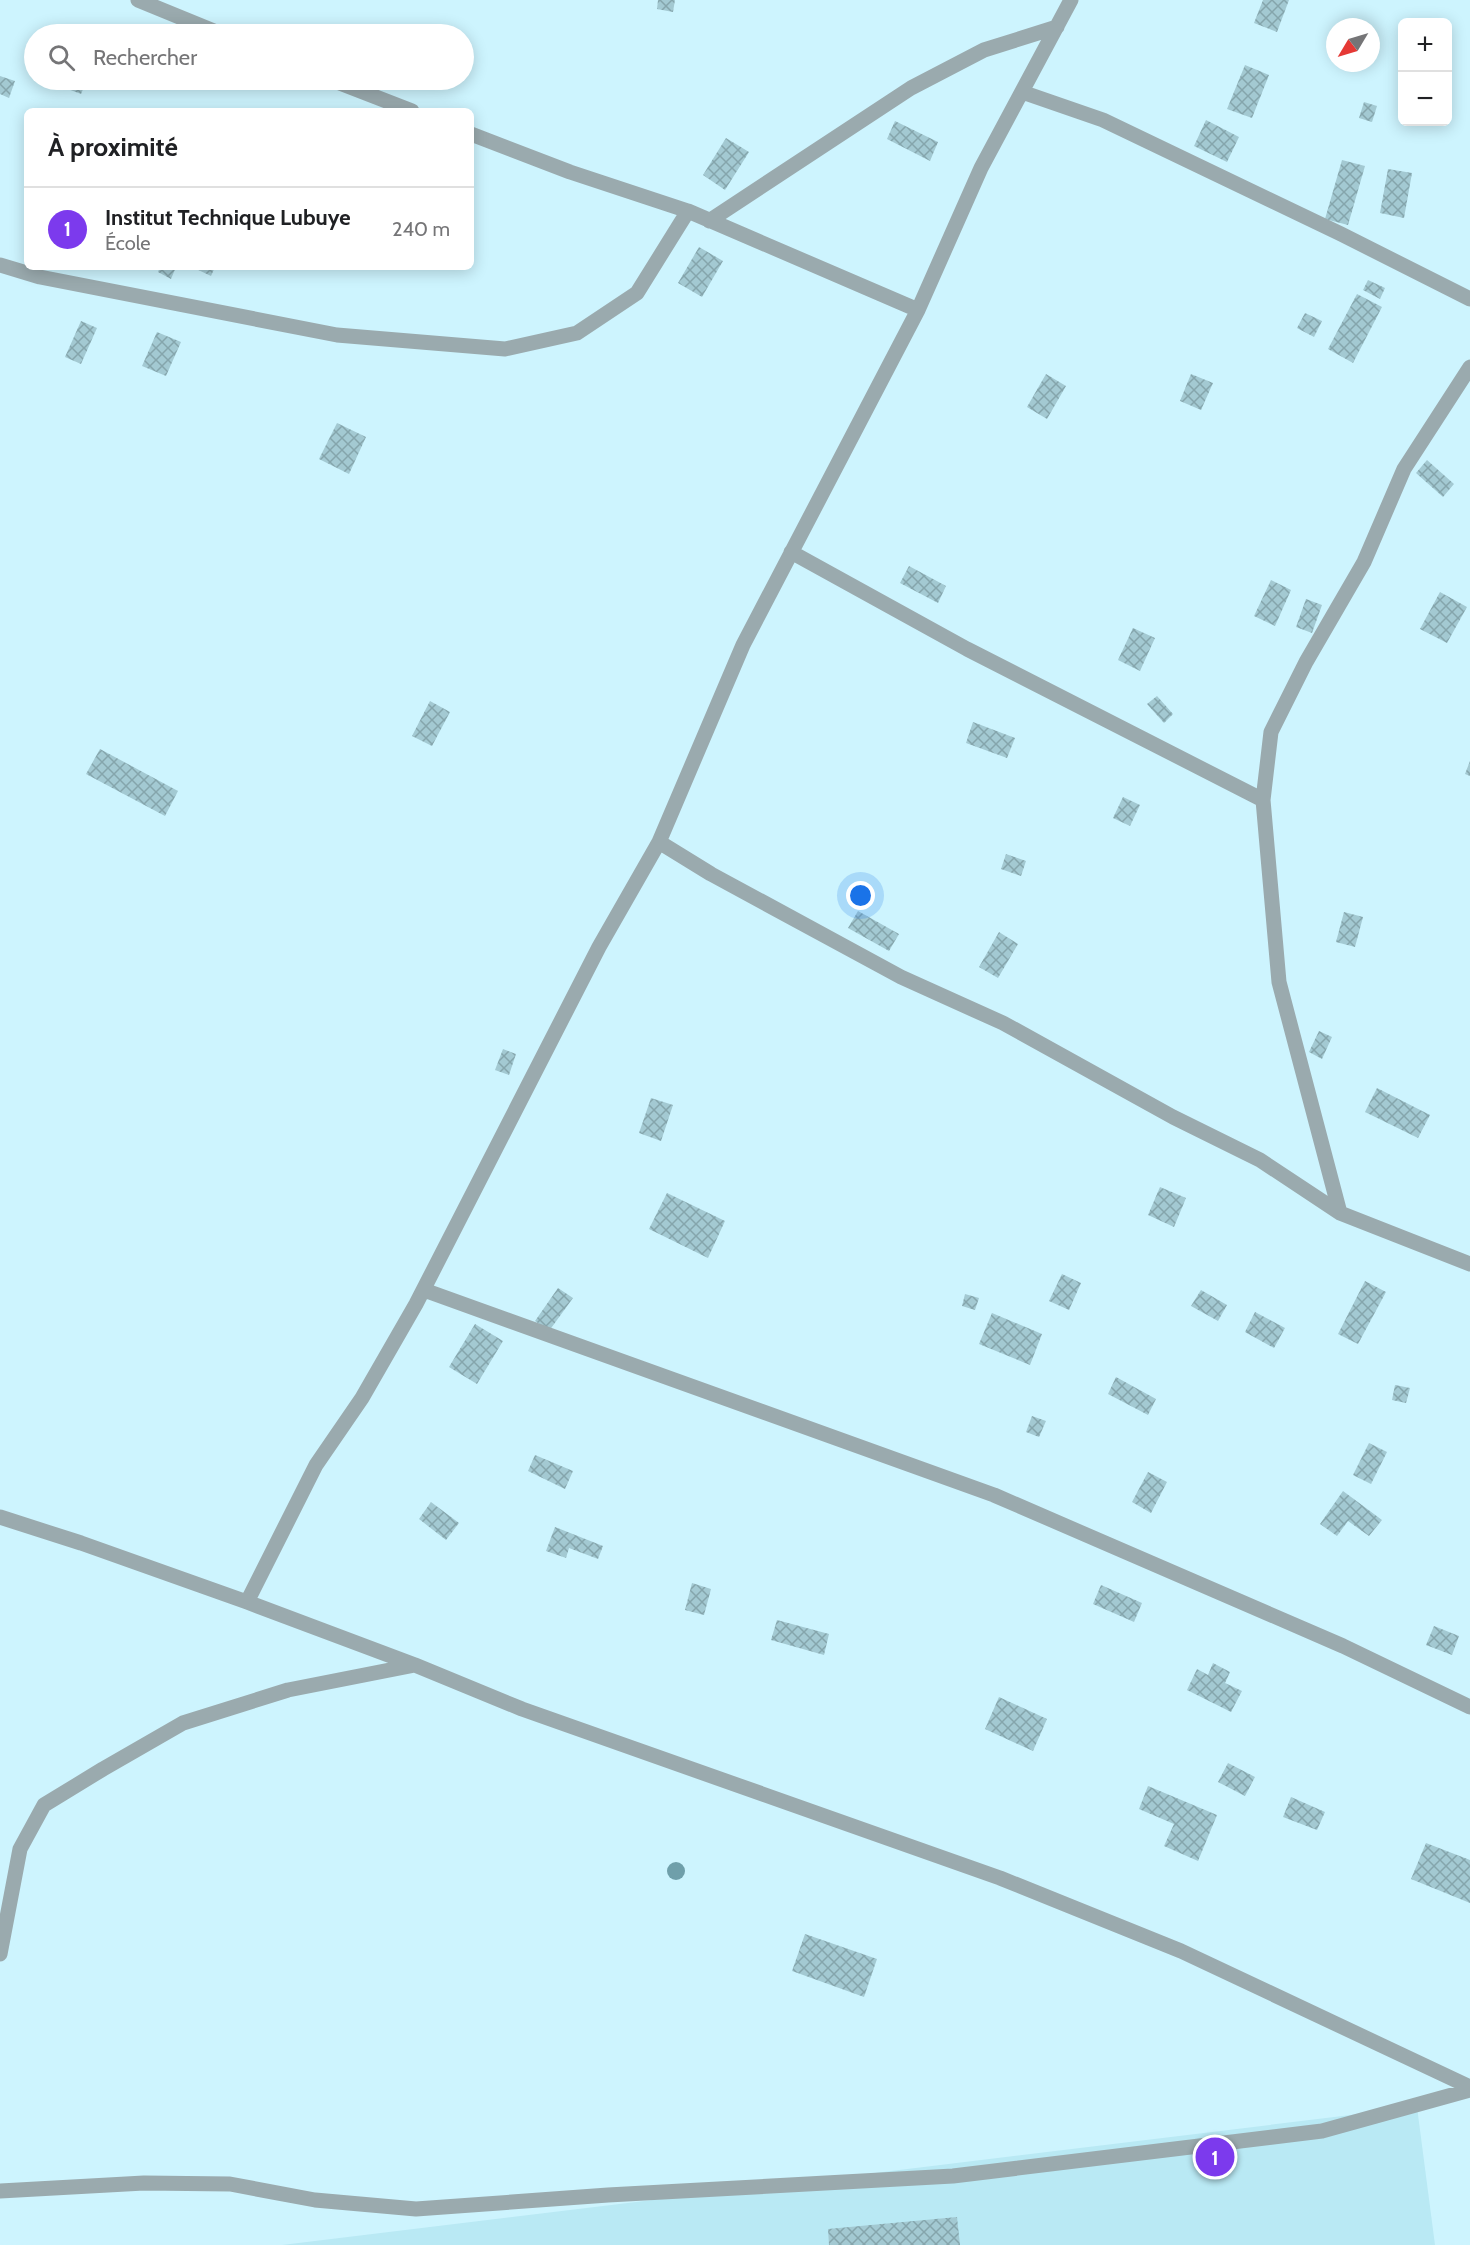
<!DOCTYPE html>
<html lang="fr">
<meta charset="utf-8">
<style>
body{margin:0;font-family:Cabin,sans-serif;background:#f6f6f6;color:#202124}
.controls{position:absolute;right:18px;top:18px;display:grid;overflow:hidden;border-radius:9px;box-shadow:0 3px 15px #0003}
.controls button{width:54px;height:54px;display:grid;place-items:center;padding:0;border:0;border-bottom:2px solid #e0e0e0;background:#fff;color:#202124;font:30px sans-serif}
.compass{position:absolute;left:1326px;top:18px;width:54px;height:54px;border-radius:50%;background:#fff;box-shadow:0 3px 15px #0003;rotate:232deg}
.you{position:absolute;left:861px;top:896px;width:21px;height:21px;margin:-15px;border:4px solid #fff;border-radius:50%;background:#1a73e8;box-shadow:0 0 0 9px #1a73e833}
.badge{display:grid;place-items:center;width:39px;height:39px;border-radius:50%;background:#7c3aed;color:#fff;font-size:20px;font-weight:700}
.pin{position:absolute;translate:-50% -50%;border:3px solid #fff;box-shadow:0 2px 6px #0006}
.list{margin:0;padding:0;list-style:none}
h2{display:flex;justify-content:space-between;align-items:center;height:78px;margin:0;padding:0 24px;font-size:26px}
h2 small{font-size:20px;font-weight:400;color:#757577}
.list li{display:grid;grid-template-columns:39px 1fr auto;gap:18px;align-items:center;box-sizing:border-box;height:84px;padding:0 24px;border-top:2px solid #e0e0e0}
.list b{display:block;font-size:22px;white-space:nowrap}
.list p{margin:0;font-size:20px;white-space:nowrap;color:#757577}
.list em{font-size:20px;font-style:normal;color:#757577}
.icon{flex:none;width:33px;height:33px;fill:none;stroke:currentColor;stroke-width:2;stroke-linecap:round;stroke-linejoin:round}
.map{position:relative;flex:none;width:1470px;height:2245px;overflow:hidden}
.search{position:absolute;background:#fff;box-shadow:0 3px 15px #0003;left:24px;top:24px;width:450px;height:66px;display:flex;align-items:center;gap:15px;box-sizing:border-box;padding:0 21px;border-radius:33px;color:#757577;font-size:22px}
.panel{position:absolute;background:#fff;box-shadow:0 3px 15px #0003;left:24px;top:108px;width:450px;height:162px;border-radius:9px}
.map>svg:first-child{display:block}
</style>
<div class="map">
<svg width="1470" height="2245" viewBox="0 0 1470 2245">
<defs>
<pattern id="building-cross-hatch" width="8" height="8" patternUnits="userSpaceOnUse" patternTransform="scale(1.5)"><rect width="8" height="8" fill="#a3c9d2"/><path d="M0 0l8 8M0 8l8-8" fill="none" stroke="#85a5ac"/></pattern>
</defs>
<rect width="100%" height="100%" fill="#cdf4fe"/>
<!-- built -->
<path fill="#b9e9f4" d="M1417 2107 1435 2245H282Z"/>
<!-- building -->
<path fill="url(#building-cross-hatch)" d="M658 0H675L673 12 657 9Z
M1263 0H1289L1277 32 1254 23Z
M464 49 469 51 464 66Z
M1245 65 1269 75 1252 118 1227 109Z
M0 76 15 81 9 98 0 94Z
M44 80H87L81 94Z
M1364 102 1377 106 1372 122 1359 118Z
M1206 120 1239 137 1227 162 1194 146Z
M895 121 938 142 930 161 887 139Z
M726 138 749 152 725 190 703 175Z
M1342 160 1365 166 1348 225 1325 219Z
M1388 169 1412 173 1404 218 1380 213Z
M699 247 723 261 702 297 678 283Z
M160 267H176L171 279 158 272Z
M192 267H215L211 276Z
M1368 280 1385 288 1380 299 1363 290Z
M1357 294 1382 307 1353 363 1328 349Z
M1305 313 1322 321 1314 337 1297 328Z
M81 321 97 328 81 364 65 357Z
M157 332 181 342 166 376 142 366Z
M1046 374 1066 386 1047 419 1027 407Z
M1191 374 1213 383 1201 410 1180 401Z
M337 423 366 437 349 474 319 459Z
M1427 460 1454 484 1443 497 1416 473Z
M909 566 946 586 938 603 900 583Z
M1271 580 1291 590 1275 626 1254 616Z
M1440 592 1467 607 1447 643 1420 629Z
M1306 599 1322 605 1312 633 1296 627Z
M1133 628 1155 638 1140 671 1118 660Z
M1157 696 1173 714 1164 723 1147 704Z
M430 701 450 712 432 746 412 736Z
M973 722 1015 738 1007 758 966 743Z
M100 749 178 791 165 816 86 774Z
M1470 761V776L1465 774Z
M1123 797 1140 805 1130 826 1113 818Z
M1006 854 1026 861 1021 876 1001 869Z
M858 911 899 934 889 951 848 928Z
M1344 912 1363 917 1355 947 1336 942Z
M999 932 1018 944 998 978 979 967Z
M1319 1031 1332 1037 1322 1059 1309 1052Z
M503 1049 516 1054 509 1075 495 1070Z
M1377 1088 1430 1115 1418 1138 1365 1112Z
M651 1098 673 1105 661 1141 639 1133Z
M1160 1187 1186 1198 1174 1227 1148 1215Z
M667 1193 725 1221 708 1258 649 1229Z
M1062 1274 1081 1283 1069 1310 1049 1301Z
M1365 1281 1386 1292 1358 1344 1338 1334Z
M558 1288 573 1298 549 1331 535 1321Z
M1201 1290 1227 1305 1218 1321 1191 1306Z
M965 1294 979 1298 975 1310 962 1306Z
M1255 1312 1285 1328 1274 1348 1245 1332Z
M992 1313 1042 1334 1030 1365 979 1344Z
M475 1324 503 1341 477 1384 449 1367Z
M1116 1377 1156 1399 1148 1415 1108 1394Z
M1395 1385 1410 1388 1406 1403 1392 1400Z
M1032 1416 1046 1421 1039 1437 1026 1432Z
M1369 1443 1387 1452 1371 1484 1353 1475Z
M535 1455 573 1471 565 1489 528 1471Z
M1148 1472 1167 1482 1151 1513 1132 1502Z
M1343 1491 1382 1520 1369 1536 1348 1521 1337 1536 1320 1524Z
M431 1502 459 1523 446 1540 419 1519Z
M555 1527 603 1546 598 1559 569 1548 566 1558 546 1551Z
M692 1583 711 1589 704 1615 685 1610Z
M1101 1585 1142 1603 1134 1622 1093 1604Z
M777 1620 829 1634 824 1655 771 1640Z
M1434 1626 1459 1636 1452 1655 1426 1645Z
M1213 1663 1230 1672 1225 1683 1242 1691 1231 1712 1187 1690 1197 1669 1208 1675Z
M999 1697 1047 1719 1033 1751 985 1729Z
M1228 1763 1255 1777 1245 1796 1218 1782Z
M1148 1786 1217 1815 1198 1861 1164 1846 1174 1824 1139 1809Z
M1291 1797 1325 1812 1317 1830 1283 1817Z
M1426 1843 1470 1860V1903L1411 1879Z
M805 1934 877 1959 864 1997 792 1971Z
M957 2217 960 2245H829L828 2229Z"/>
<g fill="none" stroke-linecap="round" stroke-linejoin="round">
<!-- minor -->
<path stroke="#9aaaae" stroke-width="15" d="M138 0 221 34
M332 80 412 111
M1022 92 1103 120 1341 234 1470 299
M471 134 570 172 688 211 918 310
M709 221 911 88 984 50 1057 27
M0 265 40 277 337 335 505 349 577 333 637 293 688 211
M791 552 967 649 1263 800
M659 842 711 874 901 977 1003 1023 1173 1117 1260 1160 1340 1213 1470 1264
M1340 1213 1279 982 1263 800 1271 732 1306 662 1364 562 1404 469 1470 367
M424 1290 994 1495 1343 1646 1470 1707
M0 1517 81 1543 247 1602 415 1665 522 1709 1000 1878 1181 1951 1470 2087
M247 1602 316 1465 362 1398 416 1304 599 947 659 842 743 645 918 310 981 168 1071 0
M0 1954 20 1849 44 1805 103 1769 183 1723 288 1690 415 1665
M0 2191 144 2183 230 2184 315 2200 416 2209 608 2195 953 2176 1322 2131 1470 2090"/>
</g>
<!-- trees -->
<circle fill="#6f9faa" cx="676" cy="1871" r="9"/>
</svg>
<div class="controls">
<button>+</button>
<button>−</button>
</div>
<svg class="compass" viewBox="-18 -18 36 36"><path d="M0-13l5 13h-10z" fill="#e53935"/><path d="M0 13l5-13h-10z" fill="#757577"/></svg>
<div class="you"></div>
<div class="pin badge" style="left:1215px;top:2157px">1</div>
<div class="search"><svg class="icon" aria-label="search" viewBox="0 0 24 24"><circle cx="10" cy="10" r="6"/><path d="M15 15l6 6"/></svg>Rechercher</div>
<section class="panel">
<h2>À proximité<small></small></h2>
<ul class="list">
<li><span class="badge">1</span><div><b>Institut Technique Lubuye</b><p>École</p></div><em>240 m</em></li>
</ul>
</section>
</div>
